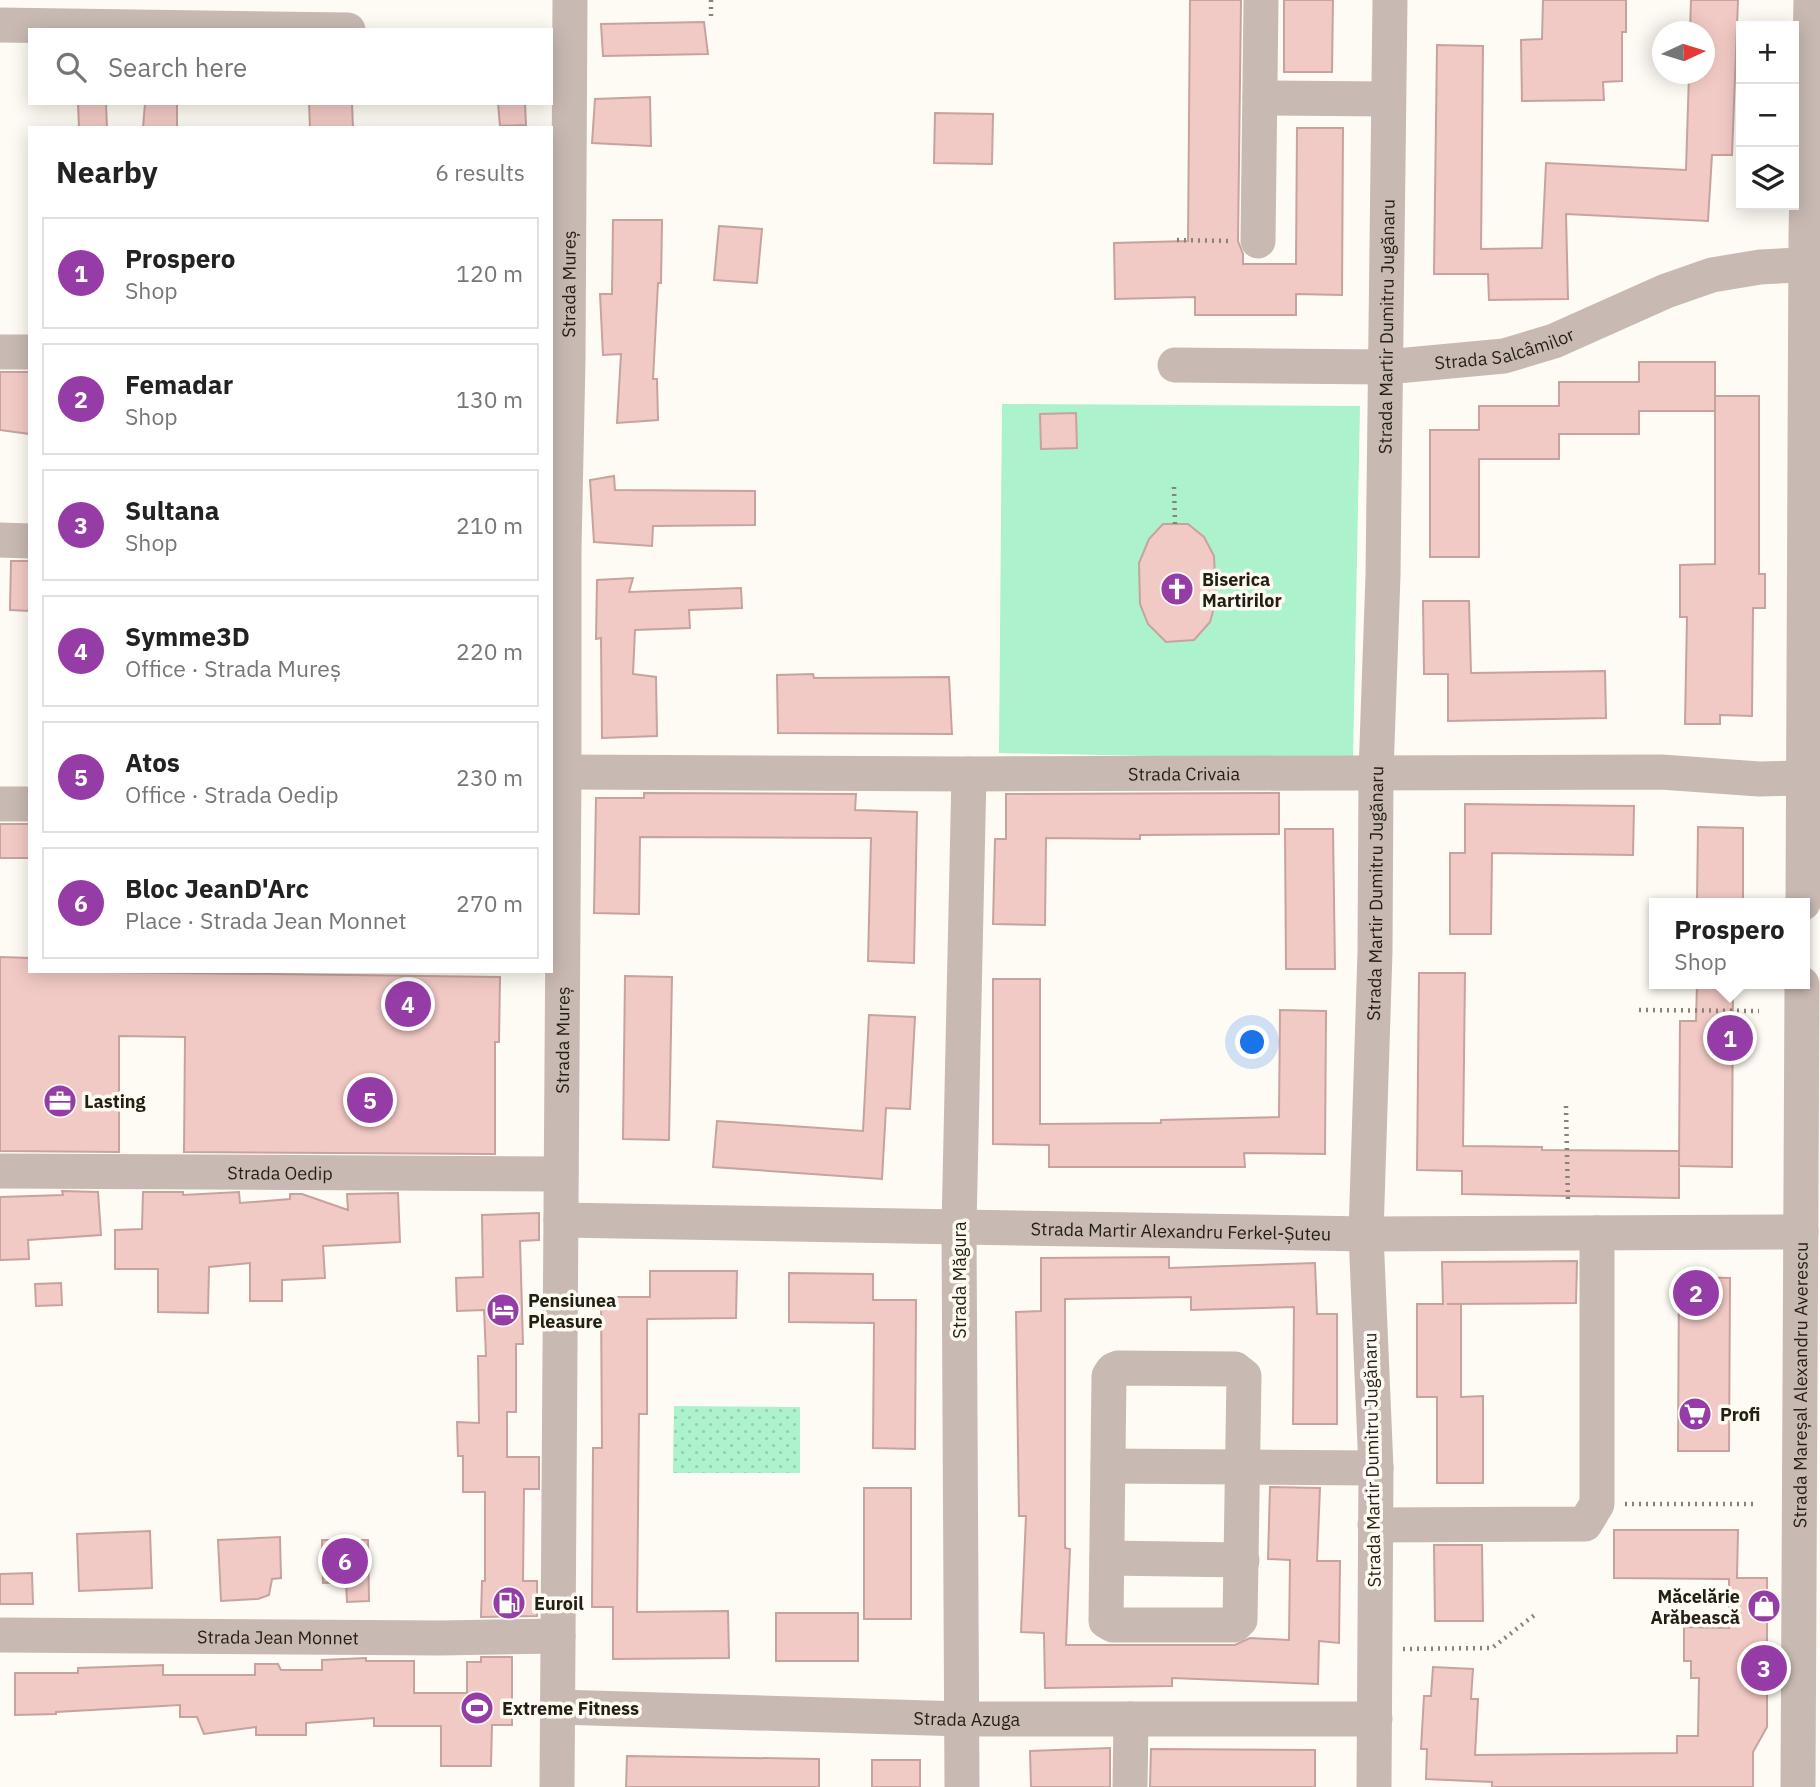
<!DOCTYPE html>
<meta charset="utf-8">
<style>
body{margin:0;font-family:"IBM Plex Sans",sans-serif;background:#f6f6f6;color:#222}
.controls{position:absolute;right:21px;top:21px;display:grid;overflow:hidden;border-radius:0px;box-shadow:0 4px 18px #0003}
.controls button{width:63px;height:63px;display:grid;place-items:center;padding:0;border:0;border-bottom:2px solid #e0e0e0;background:#fff;color:#222;font:35px sans-serif}
.compass{position:absolute;left:1652px;top:21px;width:63px;height:63px;border-radius:50%;background:#fff;box-shadow:0 4px 18px #0003;rotate:86deg}
.you{position:absolute;left:1253px;top:1043px;width:24px;height:24px;margin:-18px;border:5px solid #fff;border-radius:50%;background:#1a73e8;box-shadow:0 0 0 10px #1a73e833}
.badge{display:grid;place-items:center;width:46px;height:46px;border-radius:50%;background:#963ca7;color:#fff;font-size:23px;font-weight:700}
.pin{position:absolute;translate:-50% -50%;border:4px solid #fff;box-shadow:0 2px 7px #0006}
.popup{position:absolute;left:1649px;top:898px;width:161px;height:91px;box-sizing:border-box;display:grid;place-content:center;border-radius:0px;background:#fff;filter:drop-shadow(0 2px 5px #0005);font-size:23px;white-space:nowrap;color:#767676}
.popup b{font-size:26px;color:#222}
.popup::after{content:'';position:absolute;left:50%;top:100%;margin-left:-14px;border:14px solid transparent;border-top-color:#fff}
.list{margin:0;padding:0;list-style:none}
h2{display:flex;justify-content:space-between;align-items:center;height:91px;margin:0;padding:0 28px;font-size:30px}
h2 small{font-size:23px;font-weight:400;color:#767676}
.list li{display:grid;grid-template-columns:46px 1fr auto;gap:21px;align-items:center;box-sizing:border-box;height:112px;margin:0 14px 14px;padding:0 14px;border:2px solid #e0e0e0;border-radius:0px}
.list b{display:block;font-size:26px;white-space:nowrap}
.list p{margin:0;font-size:23px;white-space:nowrap;color:#767676}
.list em{font-size:23px;font-style:normal;color:#767676}
.icon{flex:none;width:38px;height:38px;fill:none;stroke:currentColor;stroke-width:2;stroke-linecap:round;stroke-linejoin:round}
.map{position:relative;flex:none;width:1820px;height:1787px;overflow:hidden}
.search{position:absolute;background:#fff;box-shadow:0 4px 18px #0003;left:28px;top:28px;width:525px;height:77px;display:flex;align-items:center;gap:18px;box-sizing:border-box;padding:0 24px;border-radius:0px;color:#767676;font-size:26px}
.panel{position:absolute;background:#fff;box-shadow:0 4px 18px #0003;left:28px;top:126px;width:525px;height:847px;border-radius:0px}
.map>svg:first-child{display:block}
</style>
<div class="map">
<svg width="1820" height="1787" viewBox="0 0 1820 1787">
<defs>
<pattern id="park-dots" width="8" height="8" patternUnits="userSpaceOnUse" patternTransform="scale(1.75)"><rect width="8" height="8" fill="#abf2cd"/><path d="M2 2h.1M6 6h.1" fill="none" stroke="#93cfaf" stroke-width="1.8" stroke-linecap="round"/></pattern>
</defs>
<rect width="100%" height="100%" fill="#fefbf4"/>
<!-- green -->
<path fill="#abf2cd" d="M1002 404 1360 406 1353 760 999 753Z"/>
<!-- park -->
<path fill="url(#park-dots)" d="M674 1406 800 1407V1473H673Z"/>
<!-- building -->
<path fill="#f2cac5" stroke="#c8a29e" stroke-width="2" d="M1190 0H1241L1238 241 1243 254V264H1296L1297 128H1343L1342 295 1296 294V315H1195V297L1115 299 1114 243 1188 241Z
M1284 0H1333L1332 72H1284Z
M1543 0H1626V32H1622V81L1603 82 1604 100 1522 101 1521 40 1542 39Z
M1691 0H1738L1732 155H1712L1708 221 1566 214 1568 299 1489 300 1488 274H1434L1437 45 1483 46 1481 249 1542 248 1546 163 1686 170 1689 74H1704V32H1690Z
M704 22 708 54 603 56 601 24Z
M650 97 651 146 592 143 595 99Z
M78 103H106L107 128H79Z
M145 103H177V128H143Z
M309 103H352L353 128H310Z
M498 103H525L526 125 500 126Z
M935 113 993 114 992 164 934 163Z
M613 220H662L661 283H658L653 379H657L658 420 617 423 621 354 603 355 600 294H612Z
M719 226 762 229 757 283 714 280Z
M1639 362H1715V411H1639V434H1559V459H1479V557H1430V430H1479V406H1559V382H1639Z
M0 372H30V434L0 430Z
M1715 396H1759V574H1765V608H1753L1752 716 1720 715V724H1685L1687 617H1680V565L1715 564Z
M1076 413 1077 448 1041 449 1040 414Z
M614 476 615 490 755 491V525L653 526 652 546 594 542 590 480Z
M1163 524H1188L1204 537 1214 556 1216 600 1210 622 1194 640 1166 642 1148 624 1140 604 1139 563 1149 539Z
M11 561H30V611L10 610Z
M633 578 629 592 741 588 742 608 689 610 690 628 635 630 633 674 656 677 657 736 602 738 601 638 596 639 597 580Z
M1423 601H1469L1471 673 1605 671 1606 718 1448 721V674H1424Z
M813 674 814 678 949 677 952 734 778 733 777 675Z
M644 793 856 794 855 810 917 812 914 963 868 961 871 838 640 837 639 914 594 913 596 798H644Z
M1279 793V834L1140 835V839L1046 838 1045 925 993 924 995 839H1006V794Z
M1465 804 1634 806 1633 855 1492 853 1491 934H1450V853H1465Z
M0 824H30V858H0Z
M1698 827 1743 828V903H1697Z
M1285 829H1333L1335 969H1286Z
M0 957 30 958V971L500 977 499 1042H495V1154L184 1152 185 1037 119 1036V1152L0 1151Z
M1419 973H1465L1463 1146 1542 1147V1150L1679 1151V1198L1462 1194V1171L1417 1170Z
M625 976 672 977 669 1140 623 1139Z
M993 979H1040V1124L1161 1123V1120L1279 1117 1280 1010 1326 1011 1325 1154 1244 1153 1245 1167H1049V1145L993 1144Z
M1697 984H1733L1732 1167 1679 1166 1680 1021H1696Z
M869 1015 915 1017 910 1109 886 1108 882 1179 713 1167 717 1121 863 1131Z
M62 1191 98 1192 101 1235 28 1240 29 1259 0 1260V1197L63 1195Z
M143 1192H183V1195L239 1192 240 1203 290 1199V1194H302L348 1210 347 1194 398 1193 400 1242 323 1246 325 1278 282 1280V1301H250V1263L209 1267 208 1313 158 1312V1269H115V1230L142 1229Z
M539 1213V1240L520 1241 523 1344H516V1412H507V1457H539V1489H524L523 1581H537V1616L481 1617 482 1581H485V1492H463V1456H458L457 1422 479 1423 478 1356H486L484 1310 457 1311 456 1278 483 1277 482 1215Z
M1169 1257V1268L1315 1263 1317 1314H1337V1424H1293L1294 1307 1191 1310V1297L1065 1299V1548L1070 1549 1066 1645H1235L1250 1638 1289 1640 1290 1560 1268 1559 1270 1487 1320 1488 1317 1561H1340L1339 1643 1319 1641 1318 1684 1172 1678V1686L1045 1688 1044 1633 1021 1632 1026 1516H1019L1016 1312 1041 1311V1258Z
M1577 1261 1576 1303 1447 1304H1461V1397L1483 1396V1483H1437V1397H1417V1304H1443L1442 1262Z
M650 1271H737L736 1318 647 1319V1414H639L637 1612 728 1611 729 1658 613 1659V1607H592L593 1448H602L601 1297H650Z
M789 1273 873 1274V1300H916L915 1449 873 1448 874 1323 789 1322Z
M1679 1277 1730 1278 1729 1451H1678Z
M61 1283 62 1305 36 1306 35 1284Z
M864 1488H911V1619H864Z
M1614 1530H1738L1737 1578H1767V1727L1753 1752V1787H1492V1782L1426 1779 1427 1749H1421L1424 1696H1431L1433 1667 1473 1669 1471 1699H1478L1475 1755 1677 1753V1736H1698L1699 1678H1691V1661H1684V1627L1729 1628V1579L1614 1578Z
M150 1531 152 1588 79 1591 77 1534Z
M280 1537 281 1578 272 1579 269 1595 258 1599 221 1601 218 1540Z
M322 1540H368L369 1601 347 1602 346 1582 323 1583Z
M1434 1545H1482L1483 1621H1435Z
M32 1573 33 1604H0V1574Z
M776 1613H858V1661H776Z
M481 1657H512V1725H492L491 1766H441V1726H374V1718L306 1723V1735H256V1727L204 1734 197 1717H180V1705L56 1712V1714L15 1715V1673H78V1668L163 1665V1675H255V1664H278L281 1670H322V1660L366 1658V1661H414V1693H467V1662H481Z
M1110 1748V1787H1031L1030 1751Z
M1151 1749 1315 1750V1787H1150Z
M627 1756 819 1759V1787H626Z
M872 1760H920V1787H872Z"/>
<g fill="none" stroke-linecap="round" stroke-linejoin="round">
<!-- path -->
<path stroke="#88837a" stroke-width="4.5" stroke-dasharray="2 5" stroke-linecap="butt" d="M711 0V18
M1177 240 1230 241
M1174 487 1175 524
M1639 1010 1759 1011
M1566 1106 1568 1203
M1625 1504H1757
M1403 1649 1492 1648 1537 1613"/>
<!-- minor -->
<g stroke="#c9b9b3" stroke-width="35">
<path d="M0 25 348 30"/>
<path d="M1260 98 1388 99"/>
<path d="M1258 241 1261 0"/>
<path d="M0 352H30"/>
<path id="s1" d="M1175 365 1386 367 1504 356 1554 341 1666 291 1712 275 1760 267 1820 264"/>
<path d="M0 540 30 541"/>
<path id="s2" d="M564 772 969 774 1661 772 1759 779 1803 778"/>
<path d="M0 804H30"/>
<path d="M1803 903 1806 234 1811 0"/>
<path id="s3" d="M0 1171 561 1174"/>
<path id="s4" d="M561 1220 1366 1234 1801 1232"/>
<path d="M1118 1368 1235 1369 1244 1376 1240 1620 1235 1625H1113L1106 1621 1109 1376 1113 1370Z"/>
<path d="M1108 1466 1376 1468"/>
<path d="M1375 1525 1585 1524 1597 1504V1233"/>
<path d="M1107 1558 1242 1560"/>
<path id="s5" d="M0 1635 440 1638 558 1636"/>
<path id="s6" d="M557 1707 963 1719H1375"/>
<path id="s7" d="M557 1787 564 772V550L568 360 570 0"/>
<path d="M962 1787 959 1227 969 774"/>
<path d="M1130 1787 1131 1719"/>
<path id="s8" d="M1374 1787 1376 1468 1366 1234 1375 952 1376 773 1383 575 1390 0"/>
<path id="s9" d="M1798 1787 1802 984"/>
</g>
</g>
<!-- icons -->
<defs>
<symbol id="church-disc" viewBox="-11 -11 22 22"><circle r="9.5" fill="#963ca7" stroke="#fefbf4"/><path d="M-1.2-6h2.4v3.5h3.3v2.4h-3.3V6h-2.4V-.1h-3.3v-2.4h3.3Z" fill="#fff"/></symbol>
<symbol id="office-disc" viewBox="-11 -11 22 22"><circle r="9.5" fill="#963ca7" stroke="#fefbf4"/><path d="M-6-3h4V-5.5h4V-3h4V5H-6ZM-1-4.5V-3h2v-1.5ZM-6 0V1H6V0Z" fill="#fff"/></symbol>
<symbol id="hotel-disc" viewBox="-11 -11 22 22"><circle r="9.5" fill="#963ca7" stroke="#fefbf4"/><path d="M-6-4.5h1.5V1H6V5H4.5V3h-9V5H-6ZM-4 0a1.8 1.8 0 1 1 3.6 0ZM.5 0V-2.5h3Q6-2.5 6 0Z" fill="#fff"/></symbol>
<symbol id="supermarket-disc" viewBox="-11 -11 22 22"><circle r="9.5" fill="#963ca7" stroke="#fefbf4"/><path d="M-6-5.5h2.5l.6 2H6L4.5 2H-2.5L-4.4-4H-6ZM-1.5 3.2a1.3 1.3 0 1 0 .1 0ZM3 3.2a1.3 1.3 0 1 0 .1 0Z" fill="#fff"/></symbol>
<symbol id="fuel-disc" viewBox="-11 -11 22 22"><circle r="9.5" fill="#963ca7" stroke="#fefbf4"/><path d="M-5.5-6h7V0h2V4h1.3V-2.5L3-4.5l.8-.8L6-3V5H2.5V1h-1V6h-7ZM-4.2-4.7v3.2H.2V-4.7Z" fill="#fff"/></symbol>
<symbol id="shop-disc" viewBox="-11 -11 22 22"><circle r="9.5" fill="#963ca7" stroke="#fefbf4"/><path d="M-5-2.5h2.3a2.7 3.5 0 0 1 5.4 0H5L5.5 6h-11ZM-1.5-2.5h3a1.5 2.3 0 0 0-3 0Z" fill="#fff"/></symbol>
<symbol id="stadium-disc" viewBox="-11 -11 22 22"><circle r="9.5" fill="#963ca7" stroke="#fefbf4"/><path d="M0-5a6.5 5 0 1 0 0 10a6.5 5 0 1 0 0-10ZM-3.5-1.8h7v3.6h-7Z" fill="#fff"/></symbol>
</defs>
<g fill-rule="evenodd">
<use href="#church-disc" x="1158" y="570" width="38" height="38"/>
<use href="#office-disc" x="41" y="1082" width="38" height="38"/>
<use href="#hotel-disc" x="484" y="1291" width="38" height="38"/>
<use href="#supermarket-disc" x="1676" y="1395" width="38" height="38"/>
<use href="#fuel-disc" x="490" y="1584" width="38" height="38"/>
<use href="#shop-disc" x="1745" y="1587" width="38" height="38"/>
<use href="#stadium-disc" x="458" y="1689" width="38" height="38"/>
</g>
<g text-anchor="middle" dominant-baseline="central" stroke-width="7" stroke-linejoin="round" paint-order="stroke">
<!-- street labels -->
<g font-size="18" fill="#241f13" stroke="#fefbf4">
<text stroke="none"><textPath href="#s7" startOffset="1503">Strada Mureș</textPath></text>
<text stroke="none"><textPath href="#s8" startOffset="1461">Strada Martir Dumitru Jugănaru</textPath></text>
<text stroke="none"><textPath href="#s1" startOffset="331">Strada Salcâmilor</textPath></text>
<text stroke="none"><textPath href="#s2" startOffset="620">Strada Crivaia</textPath></text>
<text stroke="none"><textPath href="#s8" startOffset="894">Strada Martir Dumitru Jugănaru</textPath></text>
<text stroke="none"><textPath href="#s7" startOffset="747">Strada Mureș</textPath></text>
<text stroke="none"><textPath href="#s3" startOffset="280">Strada Oedip</textPath></text>
<text stroke="none"><textPath href="#s4" startOffset="620">Strada Martir Alexandru Ferkel-Șuteu</textPath></text>
<text transform="translate(959 1280) rotate(-90)">Strada Măgura</text>
<text stroke="none"><textPath href="#s9" startOffset="402">Strada Mareșal Alexandru Averescu</textPath></text>
<text transform="translate(1372 1460) rotate(-91)">Strada Martir Dumitru Jugănaru</text>
<text stroke="none"><textPath href="#s5" startOffset="278">Strada Jean Monnet</textPath></text>
<text stroke="none"><textPath href="#s6" startOffset="410">Strada Azuga</textPath></text>
</g>
<!-- poi labels -->
<g font-size="18" font-weight="bold" fill="#241f13" stroke="#fefbf4" text-anchor="start">
<text x="1202" y="579">Biserica<tspan x="1202" dy="21">Martirilor</tspan></text>
<text x="84" y="1101">Lasting</text>
<text x="528" y="1300">Pensiunea<tspan x="528" dy="21">Pleasure</tspan></text>
<text x="1720" y="1414">Profi</text>
<text x="1740" y="1596" text-anchor="end">Măcelărie<tspan x="1740" dy="21">Arăbească</tspan></text>
<text x="534" y="1603">Euroil</text>
<text x="502" y="1708">Extreme Fitness</text>
</g>
</g>
</svg>
<div class="controls">
<button>+</button>
<button>−</button>
<button><svg class="icon" aria-label="layers" viewBox="0 0 24 24"><path d="M12 4l9 5-9 5-9-5zM3 14l9 5 9-5"/></svg></button>
</div>
<svg class="compass" viewBox="-18 -18 36 36"><path d="M0-13l5 13h-10z" fill="#e53935"/><path d="M0 13l5-13h-10z" fill="#767676"/></svg>
<div class="you"></div>
<div class="pin badge" style="left:1730px;top:1038px">1</div>
<div class="popup"><b>Prospero</b>Shop</div>
<div class="pin badge" style="left:1696px;top:1293px">2</div>
<div class="pin badge" style="left:1764px;top:1668px">3</div>
<div class="pin badge" style="left:408px;top:1004px">4</div>
<div class="pin badge" style="left:370px;top:1100px">5</div>
<div class="pin badge" style="left:345px;top:1561px">6</div>
<div class="search"><svg class="icon" aria-label="search" viewBox="0 0 24 24"><circle cx="10" cy="10" r="6"/><path d="M15 15l6 6"/></svg>Search here</div>
<section class="panel">
<h2>Nearby<small>6 results</small></h2>
<ul class="list">
<li><span class="badge">1</span><div><b>Prospero</b><p>Shop</p></div><em>120 m</em></li>
<li><span class="badge">2</span><div><b>Femadar</b><p>Shop</p></div><em>130 m</em></li>
<li><span class="badge">3</span><div><b>Sultana</b><p>Shop</p></div><em>210 m</em></li>
<li><span class="badge">4</span><div><b>Symme3D</b><p>Office · Strada Mureș</p></div><em>220 m</em></li>
<li><span class="badge">5</span><div><b>Atos</b><p>Office · Strada Oedip</p></div><em>230 m</em></li>
<li><span class="badge">6</span><div><b>Bloc JeanD'Arc</b><p>Place · Strada Jean Monnet</p></div><em>270 m</em></li>
</ul>
</section>
</div>
